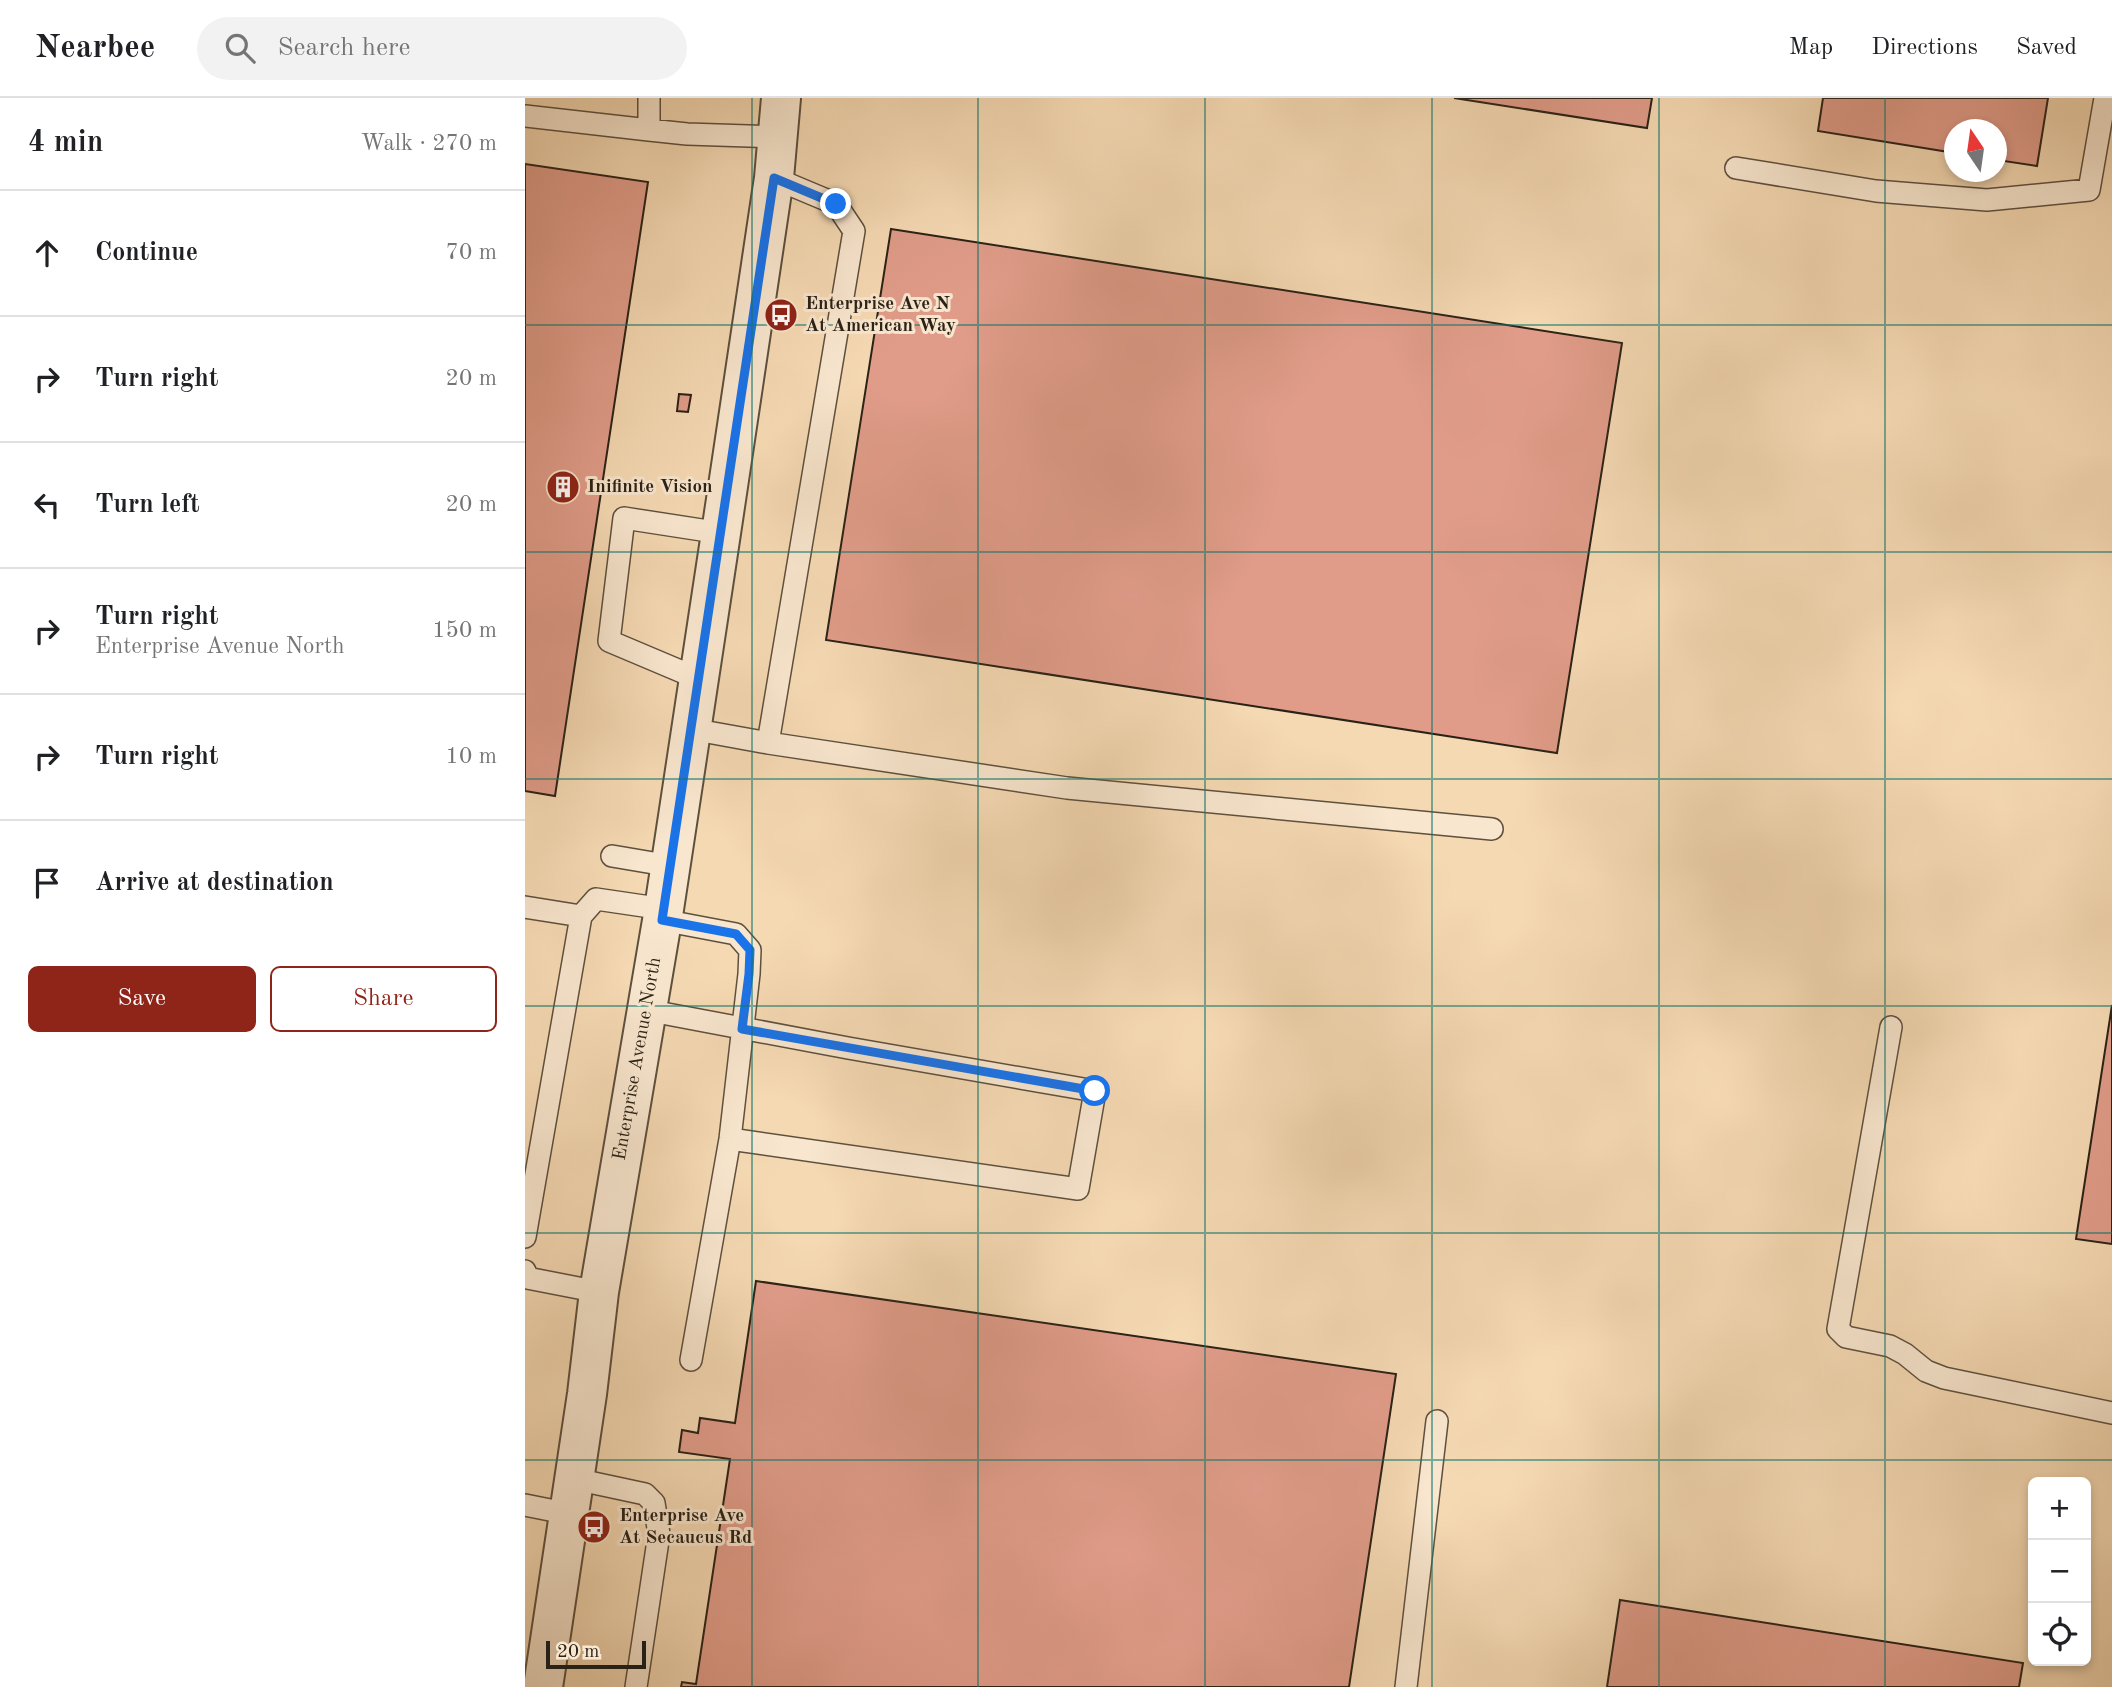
<!DOCTYPE html>
<meta charset="utf-8">
<style>
body{margin:0;font-family:"Old Standard TT",serif;background:#f2f2f2;color:#202124}
.controls{position:absolute;right:21px;bottom:21px;display:grid;overflow:hidden;border-radius:10px;box-shadow:0 4px 10px #0003}
.controls button{width:63px;height:63px;display:grid;place-items:center;padding:0;border:0;border-bottom:2px solid #e0e0e0;background:#fff;color:#202124;font:35px sans-serif}
.compass{position:absolute;left:1419px;top:21px;width:63px;height:63px;border-radius:50%;background:#fff;box-shadow:0 4px 10px #0003;rotate:347deg}
.scale{position:absolute;left:21px;bottom:18px;width:100px;box-sizing:border-box;padding-left:7px;border:4px solid #2b2217;border-top:0;font-size:19px;line-height:24px;white-space:nowrap;color:#2b2217;-webkit-text-stroke:5px #f8e6ce;paint-order:stroke}
.stop{position:absolute;width:21px;height:21px;margin:-16px;border:5px solid #1a73e8;border-radius:50%;background:#fff}
.stop.end{background:#1a73e8;border-color:#fff;box-shadow:0 2px 7px #0008}
.list{margin:0;padding:0;list-style:none}
h2{display:flex;justify-content:space-between;align-items:center;height:91px;margin:0;padding:0 28px;font-size:30px}
h2 small{font-size:23px;font-weight:400;color:#757577}
.list li{display:grid;grid-template-columns:46px 1fr auto;gap:21px;align-items:center;box-sizing:border-box;height:126px;padding:0 28px;border-top:2px solid #e0e0e0}
.list b{display:block;font-size:26px;white-space:nowrap}
.list p{margin:0;font-size:23px;white-space:nowrap;color:#757577}
.list em{font-size:23px;font-style:normal;color:#757577}
.actions{display:flex;gap:14px;padding:21px 28px}
.actions a{flex:1;padding:16px 0;border:2px solid #8f2418;border-radius:10px;text-align:center;font-size:24px;color:#8f2418}
.actions .main{background:#8f2418;color:#fff}
.icon{flex:none;width:38px;height:38px;fill:none;stroke:currentColor;stroke-width:2;stroke-linecap:round;stroke-linejoin:round}
.map{position:relative;flex:none;width:1587px;height:1589px;overflow:hidden}
header{display:flex;align-items:center;gap:42px;box-sizing:border-box;height:98px;padding:0 35px;background:#fff;border-bottom:2px solid #e0e0e0}
header strong{font-size:33px}
nav{display:flex;gap:38px;margin-inline-start:auto;font-size:24px}
.search{width:490px;height:63px;background:#f2f2f2;display:flex;align-items:center;gap:18px;box-sizing:border-box;padding:0 24px;border-radius:38px;color:#757577;font-size:26px}
main{display:flex}
aside{flex:1;background:#fff}
.map>svg:first-child{display:block}
</style>
<header>
<strong>Nearbee</strong>
<div class="search"><svg class="icon" aria-label="search" viewBox="0 0 24 24"><circle cx="10" cy="10" r="6"/><path d="M15 15l6 6"/></svg>Search here</div>
<nav><a>Map</a><a>Directions</a><a>Saved</a></nav>
</header>
<main>
<aside>
<h2>4 min<small>Walk · 270 m</small></h2>
<ul class="list">
<li><svg class="icon" aria-label="ahead" viewBox="0 0 24 24"><path d="M12 20V5M6 11l6-6 6 6"/></svg><div><b>Continue</b></div><em>70 m</em></li>
<li><svg class="icon" aria-label="right" viewBox="0 0 24 24"><path d="M7 20v-9h11M14 6l5 5-5 5"/></svg><div><b>Turn right</b></div><em>20 m</em></li>
<li><svg class="icon" aria-label="left" viewBox="0 0 24 24"><path d="M17 20v-9H6M10 6l-5 5 5 5"/></svg><div><b>Turn left</b></div><em>20 m</em></li>
<li><svg class="icon" aria-label="right" viewBox="0 0 24 24"><path d="M7 20v-9h11M14 6l5 5-5 5"/></svg><div><b>Turn right</b><p>Enterprise Avenue North</p></div><em>150 m</em></li>
<li><svg class="icon" aria-label="right" viewBox="0 0 24 24"><path d="M7 20v-9h11M14 6l5 5-5 5"/></svg><div><b>Turn right</b></div><em>10 m</em></li>
<li><svg class="icon" aria-label="arrive" viewBox="0 0 24 24"><path d="M6 21V4h12l-3 4 3 4H6"/></svg><div><b>Arrive at destination</b></div></li>
</ul>
<div class="actions"><a class="main">Save</a><a>Share</a></div>
</aside>
<div class="map">
<svg width="1587" height="1589" viewBox="0 0 1587 1589">
<rect width="100%" height="100%" fill="#f5d9b3"/>
<filter id="stains"><feTurbulence type="fractalNoise" baseFrequency=".00286" numOctaves="4"/><feColorMatrix values="0 0 0 0 .2 0 0 0 0 .09 0 0 0 0 .02 0 0 0 .5 -.17"/></filter>
<radialGradient id="worn" r=".72"><stop offset=".6" stop-color="#630" stop-opacity="0"/><stop offset="1" stop-color="#630" stop-opacity=".3"/></radialGradient>
<!-- building -->
<path fill="#e09c89" stroke="#2b2217" stroke-width="2" d="M929 0H1127L1122 30Z
M1298 0H1523L1512 68 1472 62V32H1430V55L1293 33Z
M0 66 123 84 30 698 0 693Z
M366 131 1097 245 1032 655 301 542Z
M154 296 166 297 163 314 152 313Z
M1587 907V1146L1551 1141Z
M231 1183 871 1276 824 1589H156L157 1584 171 1586 205 1361 154 1354 157 1332 173 1335 175 1320 210 1325Z
M1095 1502 1498 1565 1494 1589H1082Z"/>
<g fill="none" stroke-linecap="round" stroke-linejoin="round">
<defs>
<path id="service" d="M0 18 124 32V0
M124 32 162 36 252 39
M1211 70 1351 93 1462 102 1564 92 1580 0
M174 581 84 543 99 420 196 435
M166 631 243 645 542 690 967 731
M243 645 329 133 311 106 249 80
M87 758 146 768
M0 809 56 818
M137 822 211 836 225 852 224 876 205 1041 166 1262
M121 912 323 950 570 993 553 1091 205 1041
M1366 929 1313 1231 1321 1239 1365 1248 1380 1256 1401 1273 1419 1280 1587 1315
M0 1139 56 818 71 801 139 811
M0 1173 2 1180 74 1194
M50 1381 120 1396 129 1405 134 1436 111 1589
M0 1407 45 1416
M881 1589 912 1323"/>
<path id="minor" d="M18 1589 62 1296 74 1194 139 811 196 435 249 80 256 0"/>
</defs>
<!-- service casing -->
<use href="#service" stroke="#5e503e" stroke-width="24"/>
<!-- minor casing -->
<use href="#minor" stroke="#5e503e" stroke-width="42"/>
<!-- service -->
<use href="#service" stroke="#f8e6ce" stroke-width="21"/>
<!-- minor -->
<use href="#minor" stroke="#f8e6ce" stroke-width="38"/>
</g>
<g fill="none" stroke-linecap="round" stroke-linejoin="round">
<!-- route -->
<path stroke="#1a73e8" stroke-width="9" d="M311 106 249 80 137 822 211 836 225 852 224 876 217 931 570 993"/>
</g>
<!-- grid -->
<path fill="none" stroke="#0f766e" stroke-width="2" stroke-opacity="0.55" d="M227 0V1589M453 0V1589M680 0V1589M907 0V1589M1134 0V1589M1360 0V1589M0 227H1587M0 454H1587M0 681H1587M0 908H1587M0 1135H1587M0 1362H1587"/>
<!-- icons -->
<defs>
<symbol id="bus-disc" viewBox="-11 -11 22 22"><circle r="9.5" fill="#8f2418" stroke="#f8e6ce"/><path d="M-5-6H5V4H4V6H2V4H-2V6H-4V4H-5ZM-3.5-4V0h7V-4ZM-3.5 1.2v1.5H-2V1.2ZM2 1.2v1.5H3.5V1.2Z" fill="#fff"/></symbol>
<symbol id="building-disc" viewBox="-11 -11 22 22"><circle r="9.5" fill="#8f2418" stroke="#f8e6ce"/><path d="M-4-6H4V6H1V3H-1V6H-4ZM-2.5-4.3h1.7v1.8h-1.7ZM.8-4.3h1.7v1.8H.8ZM-2.5-1h1.7V.8h-1.7ZM.8-1h1.7V.8H.8Z" fill="#fff"/></symbol>
</defs>
<g fill-rule="evenodd">
<use href="#bus-disc" x="237" y="198" width="38" height="38"/>
<use href="#building-disc" x="19" y="370" width="38" height="38"/>
<use href="#bus-disc" x="50" y="1410" width="38" height="38"/>
</g>
<g text-anchor="middle" dominant-baseline="central" stroke-width="6" stroke-linejoin="round" paint-order="stroke">
<!-- poi labels -->
<g font-size="19" font-weight="bold" fill="#2b2217" stroke="#f8e6ce" text-anchor="start">
<text x="280" y="206">Enterprise Ave N<tspan x="280" dy="22">At American Way</tspan></text>
<text x="62" y="389">Inifinite Vision</text>
<text x="94" y="1418">Enterprise Ave<tspan x="94" dy="22">At Secaucus Rd</tspan></text>
</g>
<!-- street labels -->
<g font-size="19" fill="#2b2217" stroke="#f8e6ce">
<text transform="translate(113 961) rotate(-80)">Enterprise Avenue North</text>
</g>
</g>
<rect width="100%" height="100%" filter="url(#stains)"/>
<rect width="100%" height="100%" fill="url(#worn)"/>
</svg>
<div class="controls">
<button>+</button>
<button>−</button>
<button><svg class="icon" aria-label="locate" viewBox="0 0 24 24"><circle cx="12" cy="12" r="6"/><path d="M12 2v4M12 18v4M2 12h4M18 12h4"/></svg></button>
</div>
<svg class="compass" viewBox="-18 -18 36 36"><path d="M0-13l5 13h-10z" fill="#e53935"/><path d="M0 13l5-13h-10z" fill="#757577"/></svg>
<div class="scale">20 m</div>
<div class="stop" style="left:570px;top:993px"></div>
<div class="stop end" style="left:311px;top:106px"></div>
</div>
</main>
